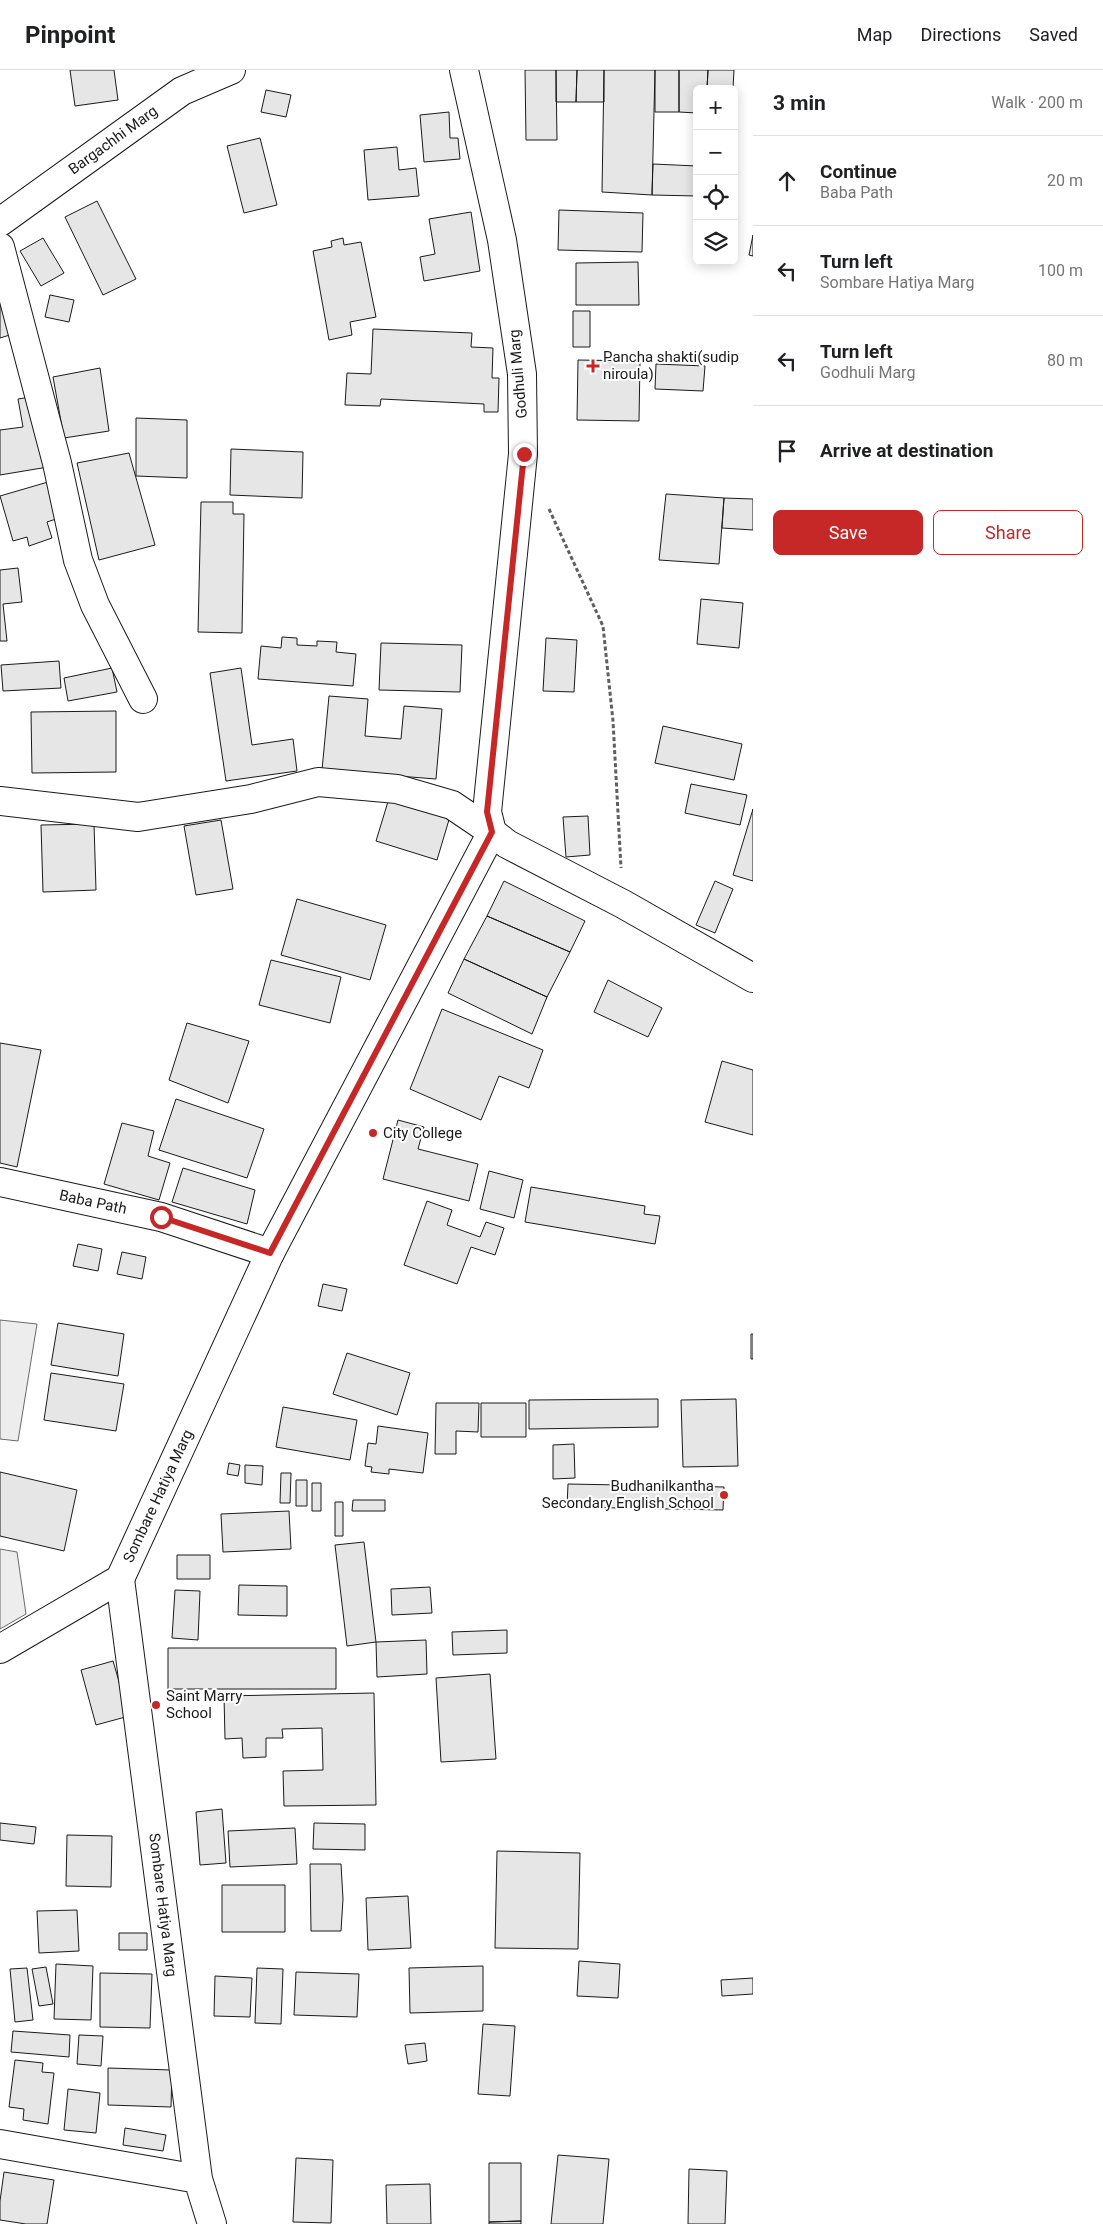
<!DOCTYPE html>
<meta charset="utf-8">
<style>
body{margin:0;font-family:Roboto,sans-serif;background:#f2f2f2;color:#202124}
.controls{position:absolute;right:15px;top:15px;display:grid;overflow:hidden;border-radius:8px;box-shadow:0 2px 12px #0003}
.controls button{width:45px;height:45px;display:grid;place-items:center;padding:0;border:0;border-bottom:1px solid #e0e0e0;background:#fff;color:#202124;font:25px sans-serif}
.stop{position:absolute;width:15px;height:15px;margin:-11px;border:4px solid #c62828;border-radius:50%;background:#fff}
.stop.end{background:#c62828;border-color:#fff;box-shadow:0 1px 5px #0008}
.list{margin:0;padding:0;list-style:none}
h2{display:flex;justify-content:space-between;align-items:center;height:65px;margin:0;padding:0 20px;font-size:21px}
h2 small{font-size:16px;font-weight:400;color:#757577}
.list li{display:grid;grid-template-columns:32px 1fr auto;gap:15px;align-items:center;box-sizing:border-box;height:90px;padding:0 20px;border-top:1px solid #e0e0e0}
.list b{display:block;font-size:19px;white-space:nowrap}
.list p{margin:0;font-size:16px;white-space:nowrap;color:#757577}
.list em{font-size:16px;font-style:normal;color:#757577}
.actions{display:flex;gap:10px;padding:15px 20px}
.actions a{flex:1;padding:11px 0;border:1px solid #c62828;border-radius:8px;text-align:center;font-size:18px;color:#c62828}
.actions .main{background:#c62828;color:#fff}
.icon{flex:none;width:28px;height:28px;fill:none;stroke:currentColor;stroke-width:2;stroke-linecap:round;stroke-linejoin:round}
.map{position:relative;flex:none;width:753px;height:2154px;overflow:hidden}
header{display:flex;align-items:center;gap:30px;box-sizing:border-box;height:70px;padding:0 25px;background:#fff;border-bottom:1px solid #e0e0e0}
header strong{font-size:24px}
nav{display:flex;gap:28px;margin-inline-start:auto;font-size:18px}
main{display:flex}
aside{flex:1;background:#fff}
.map>svg:first-child{display:block}
</style>
<header>
<strong>Pinpoint</strong>
<nav><a>Map</a><a>Directions</a><a>Saved</a></nav>
</header>
<main>
<div class="map">
<svg width="753" height="2154" viewBox="0 0 753 2154">
<rect width="100%" height="100%" fill="#fff"/>
<!-- green -->
<path fill="#ededed" stroke="#6a6a6a" d="M0 1250 37 1254 18 1371 0 1369Z
M0 1479 17 1482 26 1544 0 1559Z"/>
<!-- building -->
<path fill="#e6e6e6" stroke="#1a1a1a" d="M70 0H114L118 30 75 36Z
M525 0H556L557 70H526Z
M556 0H577L576 32H556Z
M577 0H604V32H576Z
M604 0H655L652 125 602 122Z
M655 0H679V42H655Z
M679 0H708L707 19H697V43L679 42Z
M708 0H734L733 19H707Z
M266 20 291 25 286 47 261 42Z
M449 42 450 68H458L460 89 424 92 420 45Z
M260 68 277 135 244 143 227 76Z
M397 77 399 100 416 98 419 126 368 130 364 80Z
M653 94 697 96V126L652 125Z
M97 131 136 209 103 225 65 147Z
M559 140 643 143 642 182 558 180Z
M471 142 480 201 424 211 420 187 435 184 429 149Z
M753 165V186L749 185Z
M43 168 64 203 41 216 20 181Z
M343 168 344 175 361 172 376 247 350 252 352 265 329 270 313 181 332 177 331 171Z
M638 192 639 235H576V193Z
M50 225 74 230 69 252 45 247Z
M0 227 13 264 0 268Z
M573 241H590V277H573Z
M373 259 472 263 471 277 493 278 492 308H499L498 342H484V334L381 329 380 336 345 335 347 303 371 304Z
M578 290 640 291 639 351 577 350Z
M656 294 705 296 703 321 655 319Z
M100 298 109 361 64 368 53 307Z
M37 326 48 397 0 405V360L23 357 18 329Z
M136 348 187 350V408L136 406Z
M231 379 303 382 302 428 230 425Z
M129 383 155 475 99 490 77 393Z
M48 412 59 448 47 452 52 468 29 476 27 467 13 471 0 426Z
M666 424 724 428 719 494 659 490Z
M724 428 753 429V460L722 458Z
M201 432H233V444H244L242 563 198 562Z
M18 498 22 532 3 534 7 571H0V500Z
M701 529 743 533 739 578 697 574Z
M282 567 297 568V575L317 576V571L337 572 336 582 356 584 353 616 258 609 261 576 281 578Z
M546 568 577 570 574 622 543 621Z
M381 573 462 575 460 622 379 620Z
M59 591 61 618 3 621 1 595Z
M112 598 117 622 68 631 64 608Z
M241 598 252 675 293 669 297 701 226 711 210 603Z
M329 626 368 629 365 666 401 669 404 636 442 639 436 709 322 700Z
M116 641V702L32 703 31 642Z
M663 656 742 674 734 710 655 693Z
M691 714 747 725 740 755 685 743Z
M390 725 451 743 437 790 376 771Z
M753 739V811L733 805Z
M588 746 590 785 566 787 563 747Z
M221 750 233 819 196 825 184 756Z
M94 754 96 820 43 822 41 755Z
M504 811 585 851 570 882 487 846Z
M715 811 733 819 715 863 696 855Z
M297 829 386 855 370 910 281 885Z
M487 846 570 882 547 927 464 889Z
M464 889 547 927 532 964 448 923Z
M271 890 341 907 330 953 259 935Z
M608 910 662 938 648 967 594 942Z
M442 939 543 980 529 1018 499 1006 481 1050 410 1019Z
M187 953 249 971 228 1033 169 1010Z
M0 973 41 980 17 1097 0 1093Z
M722 991 753 1000V1065L705 1052Z
M176 1029 264 1059 247 1108 159 1080Z
M398 1050 424 1057 418 1079 478 1094 469 1131 383 1109Z
M122 1053 154 1061 148 1086 170 1093 159 1130 104 1114Z
M183 1098 255 1120 247 1154 172 1132Z
M489 1101 523 1110 514 1148 480 1139Z
M531 1117 645 1136 644 1144 660 1146 655 1174 525 1152Z
M427 1131 452 1140 447 1155 480 1167 486 1152 504 1158 495 1185 471 1177 457 1214 404 1195Z
M78 1174 102 1179 98 1201 73 1196Z
M122 1182 146 1187 142 1209 117 1204Z
M323 1214 347 1219 342 1241 318 1236Z
M58 1253 124 1264 118 1306 51 1295Z
M751 1264H753V1289H751Z
M347 1283 410 1303 397 1345 333 1324Z
M51 1303 124 1314 116 1361 44 1350Z
M658 1329V1357L529 1359V1330Z
M736 1329 738 1396 683 1397 681 1330Z
M436 1333H479L478 1362 456 1361V1384H435Z
M481 1333H526V1367H481Z
M283 1337 357 1350 350 1390 276 1377Z
M378 1356 428 1363 423 1403 389 1399V1404L371 1402 372 1397 365 1396 368 1373 376 1374Z
M574 1374 575 1408 553 1409V1375Z
M229 1393 240 1395 238 1406 227 1404Z
M245 1395 263 1396 262 1415 245 1413Z
M0 1402 77 1420 64 1481 0 1466Z
M281 1403H291L290 1433H280Z
M296 1410H307V1436H296Z
M312 1413H321V1441H312Z
M568 1414 724 1417 723 1440 567 1437Z
M353 1430H385V1441H352Z
M335 1432H343V1466H335Z
M289 1441 291 1479 223 1482 221 1444Z
M364 1472 376 1572 347 1576 335 1475Z
M177 1485H210V1509H177Z
M239 1515 287 1516V1546L238 1545Z
M430 1517 432 1543 392 1545 391 1519Z
M175 1520 200 1521 198 1570 172 1568Z
M507 1560V1583L453 1585 452 1562Z
M426 1570 427 1604 377 1607 376 1572Z
M168 1578H336V1619H168Z
M113 1591 129 1646 96 1655 81 1600Z
M490 1604 496 1689 441 1692 436 1608Z
M374 1623 376 1735 284 1736 283 1701 323 1700 322 1658 282 1659 283 1668H266V1687L243 1688 242 1668 225 1669 224 1626Z
M222 1739 226 1793 200 1795 196 1742Z
M0 1753 36 1757 34 1774 0 1770Z
M314 1753 365 1754V1780L313 1779Z
M295 1758 297 1794 230 1797 228 1761Z
M67 1765 112 1766 111 1817 66 1816Z
M497 1781 580 1783 578 1879 495 1878Z
M310 1794H341L343 1829 341 1861H311Z
M222 1815H285V1862H222Z
M408 1826 411 1878 368 1880 366 1828Z
M77 1840 79 1881 39 1883 37 1841Z
M119 1863H147V1880H119Z
M579 1891 620 1894 618 1928 577 1926Z
M56 1894 93 1896 91 1950 54 1949Z
M483 1896V1941L410 1943 409 1898Z
M46 1897 53 1934 39 1936 32 1899Z
M27 1898 33 1950 15 1952 10 1899Z
M257 1898 283 1899 281 1954 255 1953Z
M296 1902 359 1904 357 1947 294 1945Z
M100 1903 152 1904 150 1958 100 1957Z
M215 1906 252 1908 250 1947 214 1946Z
M753 1908V1924L722 1926 721 1910Z
M483 1954 515 1956 510 2026 478 2024Z
M13 1961 70 1965 69 1987 11 1982Z
M79 1965 103 1966 101 1996 77 1994Z
M425 1973 427 1991 408 1994 405 1975Z
M15 1990 43 1993 42 2002 54 2003 48 2054 23 2050 24 2039 9 2037Z
M108 1998 172 2000 171 2037 108 2035Z
M68 2019 100 2023 96 2063 64 2060Z
M125 2058 166 2065 163 2081 123 2075Z
M558 2085 609 2089 603 2154H551Z
M296 2088 333 2090 331 2153 293 2152Z
M489 2093H521V2151L489 2152Z
M689 2099 727 2101 725 2154H688Z
M4 2102 54 2110 47 2154H26L0 2150V2131Z
M430 2114 431 2154H387L386 2115Z
M521 2151V2154H489V2152Z"/>
<g fill="none" stroke-linecap="round" stroke-linejoin="round">
<defs>
<path id="minor" d="M0 177 57 393 78 490 95 535 143 629
M0 731 138 747 251 729 318 712 397 719 452 735 492 762
M0 1112 161 1147 270 1183
M120 1509 198 2109 212 2154
M0 2074 198 2109"/>
<path id="tertiary" d="M0 1579 120 1509 270 1183 492 762"/>
<path id="secondary" d="M464 0 502 170 522 304 523 384 487 742 492 762 507 774 623 834 753 908"/>
<path id="primary" d="M0 152 182 21 231 0"/>
</defs>
<!-- minor casing -->
<use href="#minor" stroke="#1a1a1a" stroke-width="30"/>
<!-- tertiary casing -->
<use href="#tertiary" stroke="#1a1a1a" stroke-width="30"/>
<!-- secondary casing -->
<use href="#secondary" stroke="#1a1a1a" stroke-width="30"/>
<!-- primary casing -->
<use href="#primary" stroke="#1a1a1a" stroke-width="30"/>
<!-- path -->
<path stroke="#5f5f5f" stroke-width="3" stroke-dasharray="4 2.5" stroke-linecap="butt" d="M549 439 603 556 613 651 621 798"/>
<!-- minor -->
<use href="#minor" stroke="#fff" stroke-width="28"/>
<!-- tertiary -->
<use href="#tertiary" stroke="#fff" stroke-width="28"/>
<!-- secondary -->
<use href="#secondary" stroke="#fff" stroke-width="28"/>
<!-- primary -->
<use href="#primary" stroke="#fff" stroke-width="28"/>
</g>
<g fill="none" stroke-linecap="round" stroke-linejoin="round">
<!-- route -->
<path stroke="#c62828" stroke-width="6" d="M161 1147 270 1183 492 762 487 742 524 384"/>
</g>
<!-- markers -->
<g fill="#c62828" stroke="#fff" stroke-width="2">
<path d="M590.5 288.5h5v5h5v5h-5v5h-5v-5h-5v-5h5z"/>
<circle cx="373" cy="1063" r="5"/>
<circle cx="724" cy="1425" r="5"/>
<circle cx="156" cy="1635" r="5"/>
</g>
<g text-anchor="middle" dominant-baseline="central" stroke-width="4" stroke-linejoin="round" paint-order="stroke">
<!-- street labels -->
<g font-size="15" fill="#1a1a1a" stroke="#fff">
<text transform="translate(113 70) rotate(-36)">Bargachhi Marg</text>
<text transform="translate(518 304) rotate(-95)">Godhuli Marg</text>
<text transform="translate(93 1132) rotate(12)">Baba Path</text>
<text transform="translate(158 1426) rotate(-65)">Sombare Hatiya Marg</text>
<text transform="translate(163 1835) rotate(83)">Sombare Hatiya Marg</text>
</g>
<!-- poi labels -->
<g font-size="15" fill="#1a1a1a" stroke="#fff" text-anchor="start">
<text x="603" y="287">Pancha shakti(sudip<tspan x="603" dy="17">niroula)</tspan></text>
<text x="383" y="1063">City College</text>
<text x="714" y="1416" text-anchor="end">Budhanilkantha<tspan x="714" dy="17">Secondary English School</tspan></text>
<text x="166" y="1626">Saint Marry<tspan x="166" dy="17">School</tspan></text>
</g>
</g>
</svg>
<div class="controls">
<button>+</button>
<button>−</button>
<button><svg class="icon" aria-label="locate" viewBox="0 0 24 24"><circle cx="12" cy="12" r="6"/><path d="M12 2v4M12 18v4M2 12h4M18 12h4"/></svg></button>
<button><svg class="icon" aria-label="layers" viewBox="0 0 24 24"><path d="M12 4l9 5-9 5-9-5zM3 14l9 5 9-5"/></svg></button>
</div>
<div class="stop" style="left:161px;top:1147px"></div>
<div class="stop end" style="left:524px;top:384px"></div>
</div>
<aside>
<h2>3 min<small>Walk · 200 m</small></h2>
<ul class="list">
<li><svg class="icon" aria-label="ahead" viewBox="0 0 24 24"><path d="M12 20V5M6 11l6-6 6 6"/></svg><div><b>Continue</b><p>Baba Path</p></div><em>20 m</em></li>
<li><svg class="icon" aria-label="left" viewBox="0 0 24 24"><path d="M17 20v-9H6M10 6l-5 5 5 5"/></svg><div><b>Turn left</b><p>Sombare Hatiya Marg</p></div><em>100 m</em></li>
<li><svg class="icon" aria-label="left" viewBox="0 0 24 24"><path d="M17 20v-9H6M10 6l-5 5 5 5"/></svg><div><b>Turn left</b><p>Godhuli Marg</p></div><em>80 m</em></li>
<li><svg class="icon" aria-label="arrive" viewBox="0 0 24 24"><path d="M6 21V4h12l-3 4 3 4H6"/></svg><div><b>Arrive at destination</b></div></li>
</ul>
<div class="actions"><a class="main">Save</a><a>Share</a></div>
</aside>
</main>
